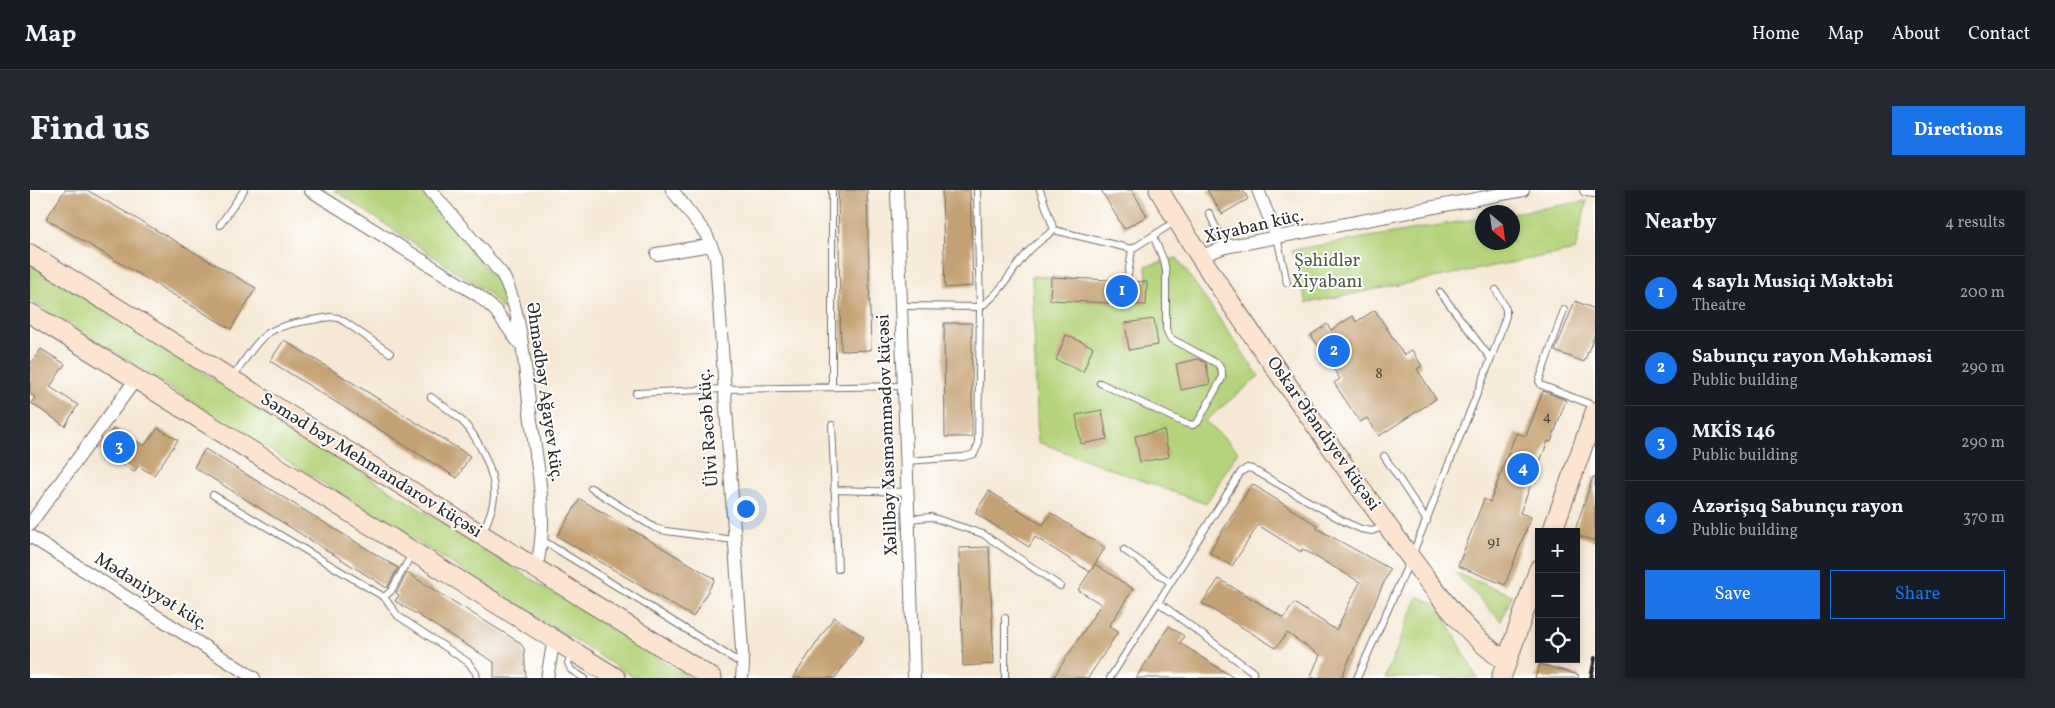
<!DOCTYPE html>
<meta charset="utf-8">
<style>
body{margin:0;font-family:Vollkorn,serif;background:#242831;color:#f1f3f6}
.controls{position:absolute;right:15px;bottom:15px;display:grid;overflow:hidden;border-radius:0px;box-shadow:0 2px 8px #0003}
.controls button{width:45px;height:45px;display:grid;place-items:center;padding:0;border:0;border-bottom:1px solid #363941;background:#171b24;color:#f1f3f6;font:25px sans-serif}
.compass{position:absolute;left:1445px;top:15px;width:45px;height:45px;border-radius:50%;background:#171b24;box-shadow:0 2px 8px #0003;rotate:151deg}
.you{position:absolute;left:715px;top:318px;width:18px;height:18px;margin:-12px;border:4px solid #fff;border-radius:50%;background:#1a73e8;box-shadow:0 0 0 8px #1a73e833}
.badge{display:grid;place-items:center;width:32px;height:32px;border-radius:50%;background:#1a73e8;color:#fff;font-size:16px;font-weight:700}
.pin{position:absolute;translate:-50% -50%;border:2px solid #fff;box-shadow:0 1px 5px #0006}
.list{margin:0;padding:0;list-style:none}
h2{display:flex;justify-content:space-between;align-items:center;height:65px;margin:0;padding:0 20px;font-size:21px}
h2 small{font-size:16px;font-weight:400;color:#9ea1a6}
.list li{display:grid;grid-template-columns:32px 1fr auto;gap:15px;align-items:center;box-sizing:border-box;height:75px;padding:0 20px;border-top:1px solid #363941}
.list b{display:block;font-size:19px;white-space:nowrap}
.list p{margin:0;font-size:16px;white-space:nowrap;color:#9ea1a6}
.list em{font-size:16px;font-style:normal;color:#9ea1a6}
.actions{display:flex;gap:10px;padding:15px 20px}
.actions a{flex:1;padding:11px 0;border:1px solid #1a73e8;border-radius:0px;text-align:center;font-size:18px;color:#1a73e8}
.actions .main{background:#1a73e8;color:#fff}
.icon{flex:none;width:28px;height:28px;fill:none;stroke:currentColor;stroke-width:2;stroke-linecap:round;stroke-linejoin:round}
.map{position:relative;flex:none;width:1565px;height:488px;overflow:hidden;border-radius:0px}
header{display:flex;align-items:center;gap:30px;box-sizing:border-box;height:70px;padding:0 25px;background:#171b24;border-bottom:1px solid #363941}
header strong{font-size:24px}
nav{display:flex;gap:28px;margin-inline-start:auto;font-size:18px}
.intro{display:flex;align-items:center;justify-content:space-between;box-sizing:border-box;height:120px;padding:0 30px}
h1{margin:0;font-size:35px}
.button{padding:12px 22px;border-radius:0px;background:#1a73e8;color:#fff;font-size:18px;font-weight:700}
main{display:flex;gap:30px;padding:0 30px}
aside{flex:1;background:#171b24;border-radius:0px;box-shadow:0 2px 8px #0003}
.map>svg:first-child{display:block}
</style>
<header>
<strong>Map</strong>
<nav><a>Home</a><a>Map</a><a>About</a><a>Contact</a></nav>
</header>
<div class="intro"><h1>Find us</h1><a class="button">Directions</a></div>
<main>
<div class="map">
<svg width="1565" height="488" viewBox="0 0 1565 488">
<rect width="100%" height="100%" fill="#fff"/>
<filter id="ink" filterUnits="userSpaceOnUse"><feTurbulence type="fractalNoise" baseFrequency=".02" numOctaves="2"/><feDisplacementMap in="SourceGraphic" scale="10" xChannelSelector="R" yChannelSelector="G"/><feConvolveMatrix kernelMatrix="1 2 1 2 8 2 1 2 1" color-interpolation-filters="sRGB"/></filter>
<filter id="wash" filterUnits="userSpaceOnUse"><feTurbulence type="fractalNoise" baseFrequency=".0096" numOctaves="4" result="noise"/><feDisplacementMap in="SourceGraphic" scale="20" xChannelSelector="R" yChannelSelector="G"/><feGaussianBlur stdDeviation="1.12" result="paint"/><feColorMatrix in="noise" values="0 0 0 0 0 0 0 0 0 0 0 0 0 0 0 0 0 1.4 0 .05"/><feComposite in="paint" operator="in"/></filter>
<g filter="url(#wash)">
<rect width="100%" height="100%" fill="#f6e8d4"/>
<!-- green -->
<path fill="#b4d37a" stroke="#707f52" d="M304 0H389L463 87 477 108 473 120 457 102Z
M1557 11 1545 60 1277 113 1262 60 1452 28V52H1482L1483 23Z
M1147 68 1229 186 1175 231 1208 261 1176 314 1008 252 1002 86 1117 92 1116 76Z
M0 74 659 488H605L0 110Z
M1425 383 1482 405 1471 431Z
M1388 406 1409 416 1447 488H1355Z"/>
<g id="blocks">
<!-- building -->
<path fill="#c5a275" d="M35 0H57L226 98 201 139 16 29Z
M808 0H837L841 160 811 161Z
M912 0H940L943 96 915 98Z
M1071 0H1102L1117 26 1094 39Z
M1177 0H1213L1218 9 1192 24Z
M1021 87 1117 92 1116 115 1020 110Z
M1545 111 1565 119V144L1554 172 1525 161Z
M1345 120 1374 165 1382 160 1392 176 1387 179 1406 209 1349 246 1337 228 1330 232 1304 193 1310 189 1281 145 1297 134 1301 140 1323 126 1326 132Z
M1124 129 1128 155 1099 160 1095 133Z
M914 133H942V247H915Z
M1036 145 1063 157 1053 182 1026 170Z
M254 150 440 266 427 288 240 171Z
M11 159 35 174 20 197 48 215 35 236 1 213 5 207 0 204V175Z
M1168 169 1176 173 1180 194 1151 200 1146 174Z
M1513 201 1536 210 1521 252 1518 251 1490 323 1501 327 1475 395 1428 376 1454 309 1460 312 1486 243 1496 246Z
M1072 220 1077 249 1051 254 1046 225Z
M84 238 114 256 128 238 148 250 124 285 108 276 104 282 69 260Z
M1134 240 1139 267 1110 272 1105 246Z
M175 259 368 378 357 398 164 277Z
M1563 287H1565V351L1546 345V337Z
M1222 294 1288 336 1286 338 1360 379 1311 488H1280L1290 465 1257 443 1246 458 1172 413 1189 389 1254 428 1264 413 1306 440 1330 392 1272 359 1271 362 1228 335 1202 376 1179 362Z
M959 301 1013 335 1021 323 1075 358 1060 382 1005 347 999 357 945 323Z
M550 309 685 389 663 427 527 346Z
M959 357 964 474 933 476 929 358Z
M1065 374 1103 399 1079 436 1088 442 1058 488H1023L1071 414 1048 400Z
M377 383 489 452 494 458 496 488H464V472L365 411 369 405 366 403Z
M804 427 834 447 805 488H763Z
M1139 436 1154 446 1150 453 1204 488H1106Z
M1510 474 1549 485 1548 488H1505Z"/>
</g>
</g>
<g filter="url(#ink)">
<use href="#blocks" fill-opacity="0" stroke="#726d66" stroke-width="1"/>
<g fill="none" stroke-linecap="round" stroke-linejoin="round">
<defs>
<path id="lane" d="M1010 0 1024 40 1102 59 1146 31
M1179 23 1195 57
M190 35 214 0
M1247 47 1257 93
M1098 85 1102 59
M872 116 950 117C972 103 980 82 997 63 1005 54 1015 47 1024 40
M1534 120 1509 191 1511 195 1565 216
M1461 169 1476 126V119L1466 100
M202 188C212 175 221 158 233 147 247 133 281 131 300 127L308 128 315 132 360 163
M1070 193 1154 233 1163 235 1168 232 1192 188V181L1188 174 1140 148 1136 139V81L1134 71 1123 46
M802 196V0
M606 203 694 199 875 196
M401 207C411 214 422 222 431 230 448 246 466 284 464 307 463 320 457 332 452 344
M802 235 808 379
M1354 266 1397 331
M877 271 933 267 944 264 948 255 950 117 947 0
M561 298 625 338 636 341 704 350
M804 300 877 302
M183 305 354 407 368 426 438 472 446 483 447 488
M878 329 901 327 953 344 1030 396
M512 350 712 474
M1094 360 1140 392
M354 407 361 401 382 364
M1128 412 1223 482V488
M975 428V488
M542 462 538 473 541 480 554 488
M1080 488 1211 282 1217 278 1222 279 1315 332 1331 339 1342 341 1355 336
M1327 488 1381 368 1461 169 1410 102"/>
<path id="street" d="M280 0 449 106 465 120 489 153
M400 0 472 84C492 118 496 189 501 230 506 264 512 298 512 333 512 348 510 363 506 378
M642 0 676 44 686 67 713 475 712 488
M867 0 884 488
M1228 0 1247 47
M1556 0 1565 1
M627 64 681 55
M1169 67 1195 57 1493 0
M0 334 106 189
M0 346 224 488
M517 488 524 449"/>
<path id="secondary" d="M1129 0C1185 95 1250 184 1313 274 1338 309 1363 344 1389 379 1415 413 1440 448 1477 472
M0 64 682 488
M0 123 586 488
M1522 342 1565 222
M1471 488 1509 379"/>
</defs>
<!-- lane casing -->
<use href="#lane" stroke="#726d66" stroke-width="8"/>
<!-- street casing -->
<use href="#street" stroke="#726d66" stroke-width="14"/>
<!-- secondary casing -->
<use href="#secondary" stroke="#726d66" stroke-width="21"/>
<!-- lane -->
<use href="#lane" stroke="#fff" stroke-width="6"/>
<!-- street -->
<use href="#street" stroke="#fff" stroke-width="12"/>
<!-- secondary -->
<use href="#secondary" stroke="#fde4d1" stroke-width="19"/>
<!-- rail -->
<path stroke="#2b2b2b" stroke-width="4" d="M1561 488 1565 468"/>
</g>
</g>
<g text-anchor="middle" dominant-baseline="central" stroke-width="4" stroke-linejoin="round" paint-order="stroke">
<!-- number labels -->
<g font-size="15" fill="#52493e">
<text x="1349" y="184">8</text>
<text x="1517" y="227">4</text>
<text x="1464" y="352">91</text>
</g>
<!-- street labels -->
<g font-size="18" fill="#2b2b2b" stroke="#fff">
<text transform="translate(1224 37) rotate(-13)">Xiyaban küç.</text>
<text transform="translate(514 202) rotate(82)">Əhmədbəy Ağayev küç.</text>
<text transform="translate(679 238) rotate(-94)">Ülvi Rəcəb küç.</text>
<text transform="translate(1293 244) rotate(55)">Oskar Əfəndiyev küçəsi</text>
<text transform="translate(858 245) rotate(-92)">Xəlilbəy Xasməmmədov küçəsi</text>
<text transform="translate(341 276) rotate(32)">Səməd bəy Mehmandarov küçəsi</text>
<text transform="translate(121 402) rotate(32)">Mədəniyyət küç.</text>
</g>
<!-- park labels -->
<g font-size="18" fill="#545d43" stroke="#fff">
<text x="1297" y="71">Şəhidlər<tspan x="1297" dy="21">Xiyabanı</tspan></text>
</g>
</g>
</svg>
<div class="controls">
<button>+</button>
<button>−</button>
<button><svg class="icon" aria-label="locate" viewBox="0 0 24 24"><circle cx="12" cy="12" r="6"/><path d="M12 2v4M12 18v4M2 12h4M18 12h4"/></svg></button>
</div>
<svg class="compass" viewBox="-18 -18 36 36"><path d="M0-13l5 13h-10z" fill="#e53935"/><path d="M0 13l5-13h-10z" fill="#9ea1a6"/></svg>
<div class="you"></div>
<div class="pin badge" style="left:1092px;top:101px">1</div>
<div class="pin badge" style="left:1304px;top:161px">2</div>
<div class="pin badge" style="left:89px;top:257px">3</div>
<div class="pin badge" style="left:1493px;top:279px">4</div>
</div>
<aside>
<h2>Nearby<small>4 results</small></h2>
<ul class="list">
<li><span class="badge">1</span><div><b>4 saylı Musiqi Məktəbi</b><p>Theatre</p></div><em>200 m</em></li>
<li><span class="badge">2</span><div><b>Sabunçu rayon Məhkəməsi</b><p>Public building</p></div><em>290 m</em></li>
<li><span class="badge">3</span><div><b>MKİS 146</b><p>Public building</p></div><em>290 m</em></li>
<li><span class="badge">4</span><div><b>Azərişıq Sabunçu rayon</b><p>Public building</p></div><em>370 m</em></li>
</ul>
<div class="actions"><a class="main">Save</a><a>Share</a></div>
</aside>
</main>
